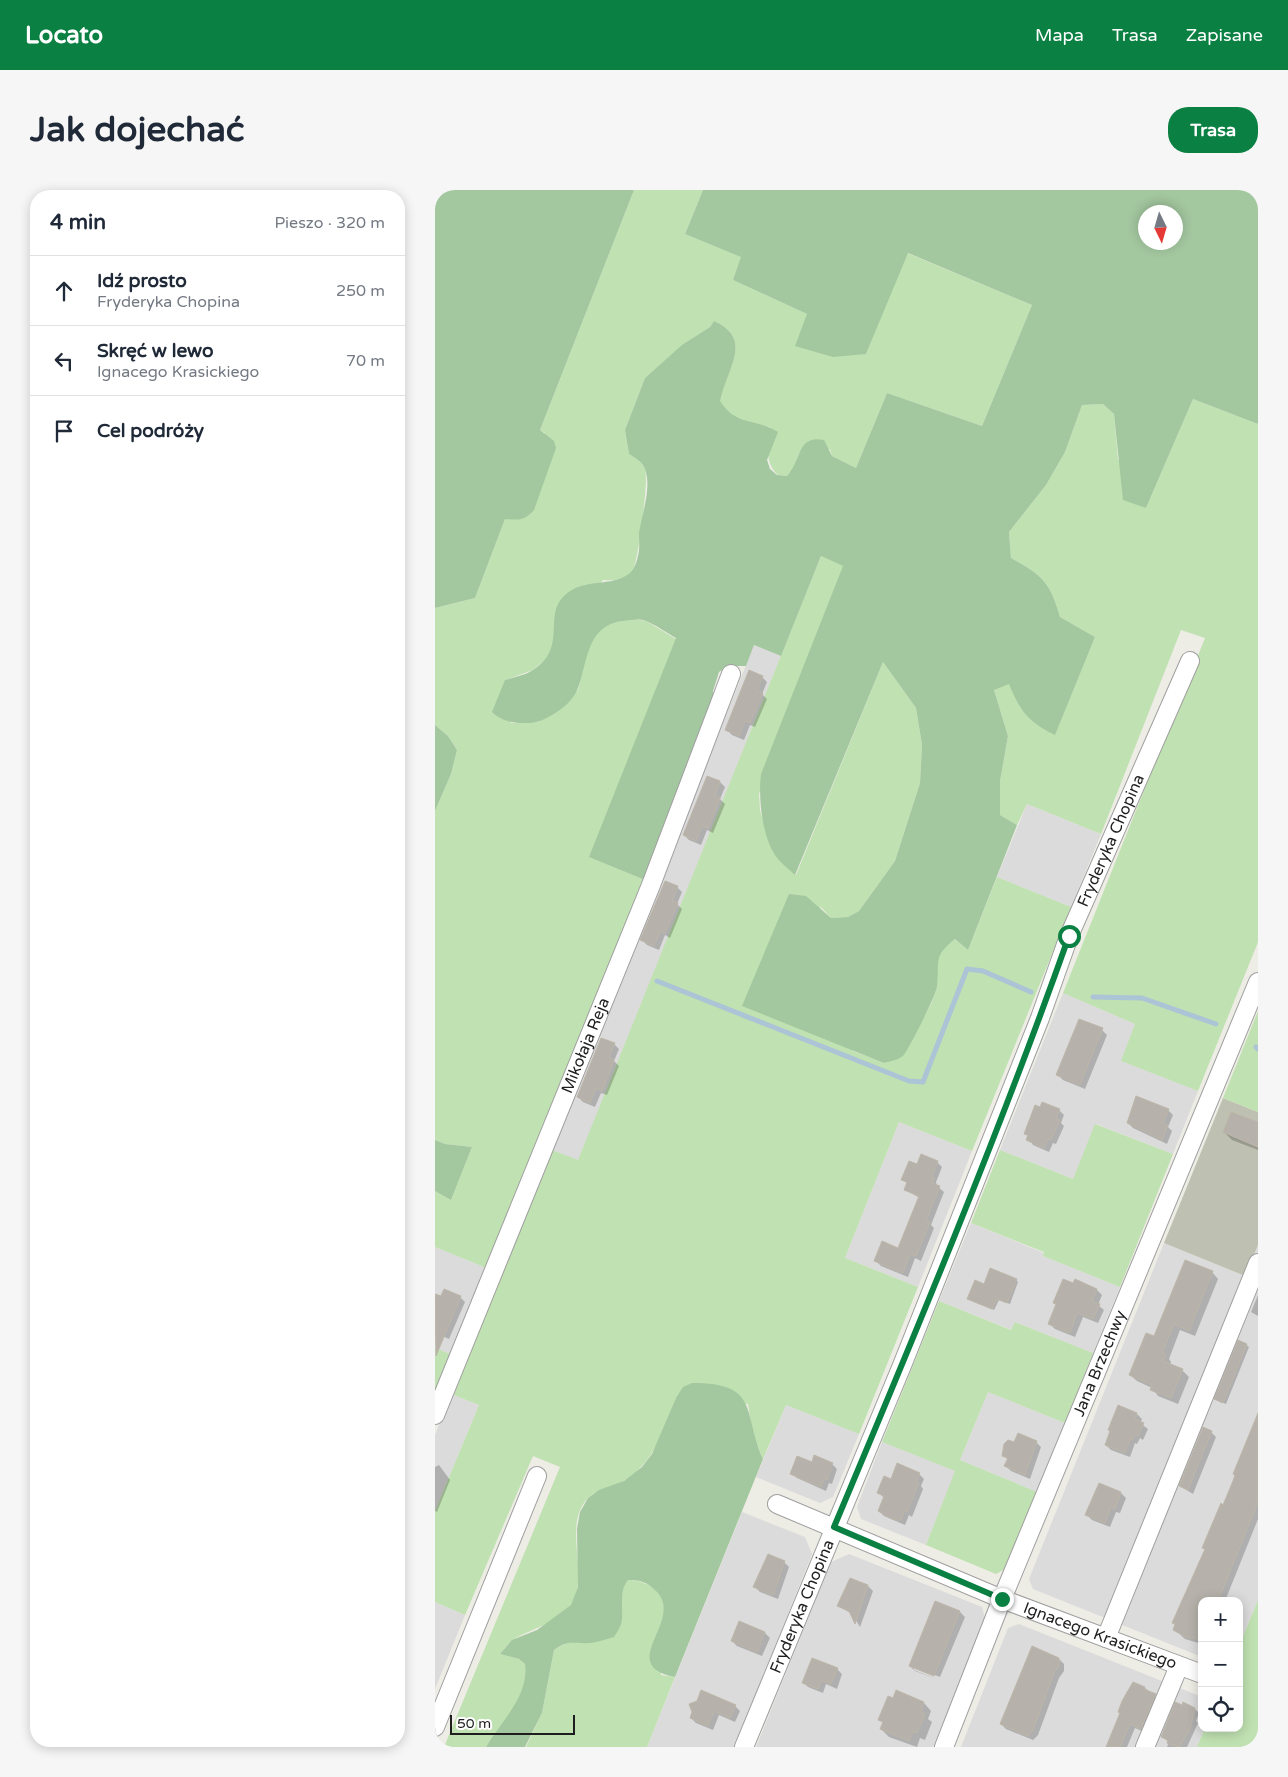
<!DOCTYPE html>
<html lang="pl">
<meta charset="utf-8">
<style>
body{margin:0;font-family:"Varela Round",sans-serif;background:#f6f6f7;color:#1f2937}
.controls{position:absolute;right:15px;bottom:15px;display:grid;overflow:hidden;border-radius:10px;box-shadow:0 2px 12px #0003}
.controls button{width:45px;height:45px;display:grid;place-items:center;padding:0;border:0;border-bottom:1px solid #e0e1e3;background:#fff;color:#1f2937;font:25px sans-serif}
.compass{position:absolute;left:703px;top:15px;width:45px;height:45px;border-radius:50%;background:#fff;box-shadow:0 2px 12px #0003;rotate:175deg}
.scale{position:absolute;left:15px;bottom:12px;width:125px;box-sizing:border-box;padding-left:5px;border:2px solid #1e1e1e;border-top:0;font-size:14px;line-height:18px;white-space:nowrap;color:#1e1e1e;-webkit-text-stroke:4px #fff;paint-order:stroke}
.stop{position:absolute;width:15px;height:15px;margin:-11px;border:4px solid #0b8043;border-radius:50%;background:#fff}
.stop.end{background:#0b8043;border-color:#fff;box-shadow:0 1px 5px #0008}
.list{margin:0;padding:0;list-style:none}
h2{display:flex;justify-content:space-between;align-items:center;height:65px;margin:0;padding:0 20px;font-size:21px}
h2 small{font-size:16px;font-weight:400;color:#747a83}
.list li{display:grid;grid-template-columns:32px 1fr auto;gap:15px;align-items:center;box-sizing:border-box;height:70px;padding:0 20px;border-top:1px solid #e0e1e3}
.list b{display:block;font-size:19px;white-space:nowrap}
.list p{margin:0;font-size:16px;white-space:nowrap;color:#747a83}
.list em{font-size:16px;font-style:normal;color:#747a83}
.icon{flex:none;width:28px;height:28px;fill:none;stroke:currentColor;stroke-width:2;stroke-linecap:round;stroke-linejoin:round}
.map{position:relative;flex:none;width:823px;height:1557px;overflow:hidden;border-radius:20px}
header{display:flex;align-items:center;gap:30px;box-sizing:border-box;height:70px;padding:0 25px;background:#0b8043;color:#fff}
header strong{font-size:24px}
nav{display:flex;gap:28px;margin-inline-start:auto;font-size:18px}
.intro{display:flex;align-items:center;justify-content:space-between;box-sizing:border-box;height:120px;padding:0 30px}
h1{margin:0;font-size:35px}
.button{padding:12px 22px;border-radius:20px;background:#0b8043;color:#fff;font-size:18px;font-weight:700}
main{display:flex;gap:30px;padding:0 30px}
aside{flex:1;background:#fff;border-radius:20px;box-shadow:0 2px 12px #0003}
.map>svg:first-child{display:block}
</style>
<header>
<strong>Locato</strong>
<nav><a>Mapa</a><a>Trasa</a><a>Zapisane</a></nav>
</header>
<div class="intro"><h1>Jak dojechać</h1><a class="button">Trasa</a></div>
<main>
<aside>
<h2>4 min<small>Pieszo · 320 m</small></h2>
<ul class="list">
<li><svg class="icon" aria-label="ahead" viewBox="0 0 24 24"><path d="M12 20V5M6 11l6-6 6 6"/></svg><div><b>Idź prosto</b><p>Fryderyka Chopina</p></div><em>250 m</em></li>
<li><svg class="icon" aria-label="left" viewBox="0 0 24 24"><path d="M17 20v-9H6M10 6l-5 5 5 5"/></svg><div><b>Skręć w lewo</b><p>Ignacego Krasickiego</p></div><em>70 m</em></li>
<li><svg class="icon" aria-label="arrive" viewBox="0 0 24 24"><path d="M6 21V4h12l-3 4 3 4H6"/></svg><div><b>Cel podróży</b></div></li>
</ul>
</aside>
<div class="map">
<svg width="823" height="1557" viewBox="0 0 823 1557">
<rect width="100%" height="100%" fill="#edece5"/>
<!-- residential -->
<path fill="#dcdbdb" d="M319 455 346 466 143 971 117 960Z
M592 614 666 644 636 717 562 687Z
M628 803 700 834 687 871 763 901 738 964 661 934 638 989 565 960Z
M464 932 537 961 483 1097 410 1068Z
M536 1033 609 1063 608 1066 685 1097 658 1163 580 1132 577 1140 504 1111Z
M729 1053 810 1086 823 1055V1410L804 1456V1411H767V1467L598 1399 594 1389Z
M0 1057 54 1079 18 1165 0 1158Z
M553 1202 630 1233 602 1302 525 1270Z
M16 1204 44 1215 0 1321V1245Z
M351 1215 424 1244 398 1307 385 1313 321 1287Z
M447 1252 521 1281 491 1355 426 1329 422 1317Z
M307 1322 370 1347 377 1364 300 1557H212Z
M414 1364 547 1417 550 1428 498 1557H321L396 1372Z
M0 1412 30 1425 0 1499Z
M584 1434 767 1507V1538H770L762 1557H526L573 1438Z"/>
<!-- construction -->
<path fill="#bec1b1" d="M788 908 823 922V1055L810 1086 729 1053Z"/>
<!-- grass -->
<path fill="#c0e1b1" d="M199 0H268L250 44 307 67 298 90 372 124 431 164 472 63 597 115 547 236 452 203 421 278 397 266 395 259 364 263 359 278 352 286 343 285C329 272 333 255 335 237 314 236 296 228 284 211 291 180 320 149 279 131L275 137 247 156 210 188 190 240 194 264C200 268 208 272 210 279 214 290 203 374 197 382 190 390 178 391 168 390L111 469 98 480 70 490 76 533 103 532 143 500 152 461 160 445 169 437 181 432 199 429 211 431 241 449 155 667 210 690 54 1079 0 1057V1001L16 1010 37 957 10 954 0 950V621L16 584 22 560 13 546 0 535V418L40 408 70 329 110 243 105 240Z
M758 209 823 234V752L763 901 686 871 700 834 628 803 770 448 746 440 666 644 592 614 582 635 565 625V591L573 546 559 500 574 493C585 521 593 532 620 544L660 447 625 427C615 392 608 386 576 368L574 342 611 295 630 262 647 215 668 214 679 224 683 269 711 318Z
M386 366 409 376 324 604 325 620 334 652 361 685 448 472 481 518 487 555 485 593 460 671 424 721 413 727 396 728 385 716 418 861 450 873 473 857 496 814 502 797V770L506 760 520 749 533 760 562 687 636 717 537 961 464 932 410 1068 483 1097 424 1244 351 1215 328 1269 317 1241 313 1214 241 1208C230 1239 218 1275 187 1292 177 1297 160 1300 153 1308 126 1336 156 1387 136 1415 122 1434 96 1438 78 1450 73 1453 69 1460 65 1464L84 1469 90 1474C94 1507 67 1531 51 1557H9L125 1277 98 1266 30 1425 0 1412V1321L44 1215 16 1204 117 960 143 970Z
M823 821V922L788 908Z
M660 934 738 964 685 1097 608 1066 609 1062 536 1033 565 960 638 989Z
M504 1111 576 1140 580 1132 658 1163 630 1233 553 1202 525 1270 602 1302 570 1379 561 1384 491 1355 520 1281 447 1252Z
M0 1158 18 1165 5 1200 0 1198Z
M193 1390C211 1390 231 1401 229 1422 229 1429 224 1435 224 1441 224 1455 226 1470 226 1485L240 1487 212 1557H91L107 1523 119 1460C131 1452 139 1451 154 1453L187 1431C187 1418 184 1400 193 1390Z
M823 1410V1557H762L770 1538H804V1456Z"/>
<!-- forest -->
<path fill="#a3c79f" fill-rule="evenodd" d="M0 0H199L105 240 119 251 121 258 99 320C89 331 84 330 70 329L40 408 0 418Z
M268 0H823V234L758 209 711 318 688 310 679 224 668 214 647 215 630 262 611 295 574 342 576 368C608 386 615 392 625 427L660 447 620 545C593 532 585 521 574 494L559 500 573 546 565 591V625L582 635 533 760 520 749C497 767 505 771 502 796 502 804 473 861 468 866 463 870 455 871 449 873L307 816 354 704 371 706 396 728 413 727 424 721 460 671 485 593 487 555 481 518 448 472 360 685C355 680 348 675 343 669 327 650 323 608 326 584L408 376 386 366 346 466 319 455 311 476H294L284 482 278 501V516L210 690 154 667 241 448C232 443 221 435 211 431 204 428 196 430 188 431 152 435 153 470 143 498 139 509 128 519 117 525 110 529 104 532 96 533 80 533 69 533 57 522L70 490C79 487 91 485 98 480 133 458 108 426 129 406 148 387 177 398 195 383 199 380 202 371 203 366 205 359 204 350 204 343 207 324 217 298 210 279 208 272 200 268 194 264L190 240 210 188 247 155 275 137 279 131C320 149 291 180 285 211 302 237 321 228 343 242L332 270 335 279 342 285 352 286C367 271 361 245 389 250L397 266 421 278 452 203 547 236 597 115 473 63 431 164 398 167 360 156 372 124 298 90 306 67 250 44ZM711 22H741V52H711Z
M0 535 13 546 22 560 16 584 0 621Z
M0 950 10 954 37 957 16 1010 0 1001Z
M257 1193C325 1193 307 1221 328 1269L240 1487C179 1475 251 1430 221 1401 212 1392 206 1390 193 1390 184 1401 188 1416 187 1429 187 1435 182 1442 179 1447 171 1449 163 1452 155 1453 138 1454 134 1449 119 1460L107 1523 90 1557H51C66 1531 94 1507 90 1474L84 1469 65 1464 77 1450 102 1440 136 1415 143 1397 142 1339 145 1322 153 1308 164 1300 189 1291 207 1277 217 1264 241 1208 248 1197Z"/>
<!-- shadow -->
<path fill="#0003" d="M327 487 332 492 327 504 332 509 320 537 315 535 309 550 297 545 292 540Z
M273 587 285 592 290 597 285 609 290 614 278 643 272 640 266 655 254 650 249 645Z
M242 697 247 702 242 714 247 719 235 748 230 745 224 760 212 755 207 750Z
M667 840 672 845 650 899 628 890 623 885Z
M179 854 184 859 179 871 184 876 172 905 166 903 160 917 148 912 143 907Z
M624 920 629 925 626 933 629 936 621 954 618 953 614 962 598 955 591 944Z
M733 920 738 925 733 937 737 941 732 954 698 938 693 933Z
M797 923 823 934V960L797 950 789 942Z
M502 972 507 977 501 992 502 996 509 1002 496 1035 499 1038 486 1071 480 1068 473 1087 446 1076 441 1071 464 1060 485 1008 470 1000 473 994 468 990 483 975Z
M777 1082 783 1089 760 1146 745 1140 734 1169 736 1172 735 1175 747 1180 754 1187 743 1214 723 1206 717 1198 702 1191 695 1185 719 1148Z
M581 1090 583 1092 575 1114 564 1110 559 1120 534 1109 550 1095Z
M639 1094 662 1100 667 1105 663 1115 669 1120 663 1133 648 1127 640 1147 620 1139 615 1134 622 1116 620 1113Z
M823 1105V1126L816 1122Z
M2 1106 25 1107 30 1112 14 1149 0 1143Z
M811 1155 814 1157 791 1214 783 1211 781 1209Z
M683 1217 702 1224 707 1229 705 1233 713 1239 708 1250 705 1248 702 1254 700 1253 695 1267 676 1260 671 1255Z
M823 1231V1329L790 1411H767V1454L750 1449 739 1439 771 1360 769 1358 789 1316 801 1286 799 1284Z
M776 1242 781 1247 758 1304 745 1296Z
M601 1252 606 1257 595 1289 576 1281 571 1276 573 1270 568 1265 580 1254Z
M377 1274H397L402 1279 397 1294 394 1293 391 1301 362 1288 357 1283Z
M4 1275 15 1290 2 1322 0 1321V1277Z
M484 1284 489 1289 486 1296 488 1299 477 1327 474 1325 470 1335 449 1326 444 1321 449 1308 444 1303 456 1290Z
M664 1295 686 1303 691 1308 685 1323 681 1322 675 1337 657 1330 652 1325Z
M349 1372 354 1377 343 1409 325 1402 320 1397Z
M416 1390 433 1396 438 1401 425 1437 417 1424 403 1416Z
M501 1413 525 1422 530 1427 505 1487 479 1477V1480L504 1490 480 1481 475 1476Z
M330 1443 335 1448 327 1466 302 1456 297 1451Z
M624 1469 629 1474V1481L624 1488 603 1545 598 1550 571 1539 566 1534Z
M402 1479 407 1484 402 1499 391 1494 388 1503 373 1497 368 1492Z
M710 1498 725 1510 711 1543 700 1538 692 1557H673L692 1501 695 1502Z
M489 1513 496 1521 493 1529 497 1532 490 1550 485 1548 482 1557 454 1547 446 1539 449 1533 445 1529Z
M300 1516 305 1521 300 1532 284 1525 278 1540 261 1533 256 1528 259 1522Z
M760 1519 764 1523 761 1531 763 1533 752 1557H732L734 1552 727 1547Z"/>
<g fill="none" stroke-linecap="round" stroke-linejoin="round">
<!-- stream -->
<path stroke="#abc4d6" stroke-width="5" d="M222 791 474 891 488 892 532 779 548 781 596 802
M658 807 707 808 781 834
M821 857 823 859"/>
</g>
<!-- building -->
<path fill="#b6b2ab" stroke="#bdb6a9" d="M314 480 328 486 322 500 328 503 315 533 310 531 304 546 290 540Z
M272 586 285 591 280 606 285 608 273 638 267 636 261 651 248 645Z
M230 691 243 696 237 711 243 713 230 743 225 741 219 756 205 750Z
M644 829 668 838 645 895 621 885Z
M166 848 180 853 174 867 179 870 167 901 161 898 155 913 142 907Z
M701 906 734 919 728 933 733 935 727 950 692 933Z
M607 912 625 919 621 928 625 930 616 950 613 949 609 958 591 950 593 945 589 944 600 915 605 917Z
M796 922 823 932V957L788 942Z
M486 964 503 971 497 987 499 988 497 993 505 996 491 1031 495 1032 481 1066 475 1064 468 1083 439 1071 447 1051 463 1058 484 1006 469 1000 472 992 466 990 474 971 482 974Z
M750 1070 778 1081 754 1141 739 1134 727 1163 731 1164 728 1171 748 1179 736 1208 715 1200 717 1195 694 1185 711 1143 719 1146Z
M555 1078 582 1089 572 1113 562 1109 557 1119 532 1109 540 1090 549 1094Z
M628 1089 638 1093 640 1089 662 1099 657 1111 665 1114 658 1129 642 1123 635 1143 613 1134 621 1114 618 1113Z
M9 1099 26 1106 1 1166 0 1104 6 1106Z
M803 1150 812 1154 788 1213 779 1209Z
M683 1215 702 1223 700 1229 709 1233 703 1246 700 1244 697 1250 695 1249 690 1263 670 1255 675 1241 673 1240Z
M823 1223V1312L783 1411H767V1451L756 1447 755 1449 738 1440 740 1434 737 1433 770 1359 767 1358 786 1313 788 1315 798 1291 800 1285 798 1284Z
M768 1237 777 1241 753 1300 744 1296Z
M583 1243 602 1251 590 1285 569 1276 573 1268 567 1266 569 1254 573 1250 579 1252Z
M379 1265 398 1273 392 1290 389 1289 386 1297 355 1284 362 1266 377 1272Z
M462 1273 485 1283 481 1292 484 1293 478 1307 472 1322 469 1321 466 1330H460L443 1321 449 1306 442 1303 446 1293 449 1286 456 1289Z
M664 1293 686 1302 680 1319 676 1317 670 1333 650 1325Z
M333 1364 350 1371 338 1405 318 1397Z
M415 1388 433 1395 420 1434 414 1421 402 1416Z
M500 1411 525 1421 499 1486 474 1476Z
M304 1431 330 1442 322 1462 296 1451Z
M597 1456 624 1468V1476L619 1483 598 1540 593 1546 565 1534Z
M377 1468 403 1478 396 1494 386 1490 383 1499 367 1493Z
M698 1492 710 1497 709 1499 721 1504 706 1539 695 1534 685 1557H671L685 1523 683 1522 687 1511Z
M266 1500 301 1515 295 1528 279 1521 273 1536 255 1528 257 1522 254 1514 262 1511Z
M461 1500 489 1512 486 1522 490 1524 482 1543 478 1541 474 1551 445 1539 448 1532 443 1530 453 1506 458 1508Z
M740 1512 747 1515 748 1512 760 1518 755 1539 744 1557 732 1553 733 1550 726 1547Z"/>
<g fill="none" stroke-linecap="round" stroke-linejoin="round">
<defs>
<g id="minor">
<path id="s1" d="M0 1225 216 695 296 484"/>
<path id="s2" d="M342 1314 567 1409 767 1484"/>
<path d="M671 1448 823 1073"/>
<path d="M0 1537 102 1286"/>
<path id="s3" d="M309 1557 468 1173 605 828 634 746 755 471"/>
<path id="s4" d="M509 1557 567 1409 823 792"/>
<path d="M710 1557 744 1476"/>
</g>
</defs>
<!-- minor casing -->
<use href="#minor" stroke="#9f9f9f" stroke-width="20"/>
<!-- minor -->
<use href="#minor" stroke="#fff" stroke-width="18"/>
</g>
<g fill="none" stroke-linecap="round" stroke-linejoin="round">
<!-- route -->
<path stroke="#0b8043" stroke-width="6" d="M567 1409 399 1337C481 1142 563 946 634 746"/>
</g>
<g text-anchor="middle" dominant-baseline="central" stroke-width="4" stroke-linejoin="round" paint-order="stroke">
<!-- street labels -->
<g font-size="16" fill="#1e1e1e" stroke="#fff">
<text stroke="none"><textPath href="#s3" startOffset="978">Fryderyka Chopina</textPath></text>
<text stroke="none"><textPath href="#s1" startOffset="399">Mikołaja Reja</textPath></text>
<text stroke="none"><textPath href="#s4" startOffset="414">Jana Brzechwy</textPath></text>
<text stroke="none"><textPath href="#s3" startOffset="152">Fryderyka Chopina</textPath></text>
<text stroke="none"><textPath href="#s2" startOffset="349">Ignacego Krasickiego</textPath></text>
</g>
</g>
</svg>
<div class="controls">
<button>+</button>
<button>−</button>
<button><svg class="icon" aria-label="locate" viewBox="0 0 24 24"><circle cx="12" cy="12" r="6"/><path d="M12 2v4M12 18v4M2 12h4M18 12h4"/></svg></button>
</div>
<svg class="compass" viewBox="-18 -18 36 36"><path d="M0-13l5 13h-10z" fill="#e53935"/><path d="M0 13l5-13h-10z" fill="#747a83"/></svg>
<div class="scale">50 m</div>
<div class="stop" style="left:634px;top:746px"></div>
<div class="stop end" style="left:567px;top:1409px"></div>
</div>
</main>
